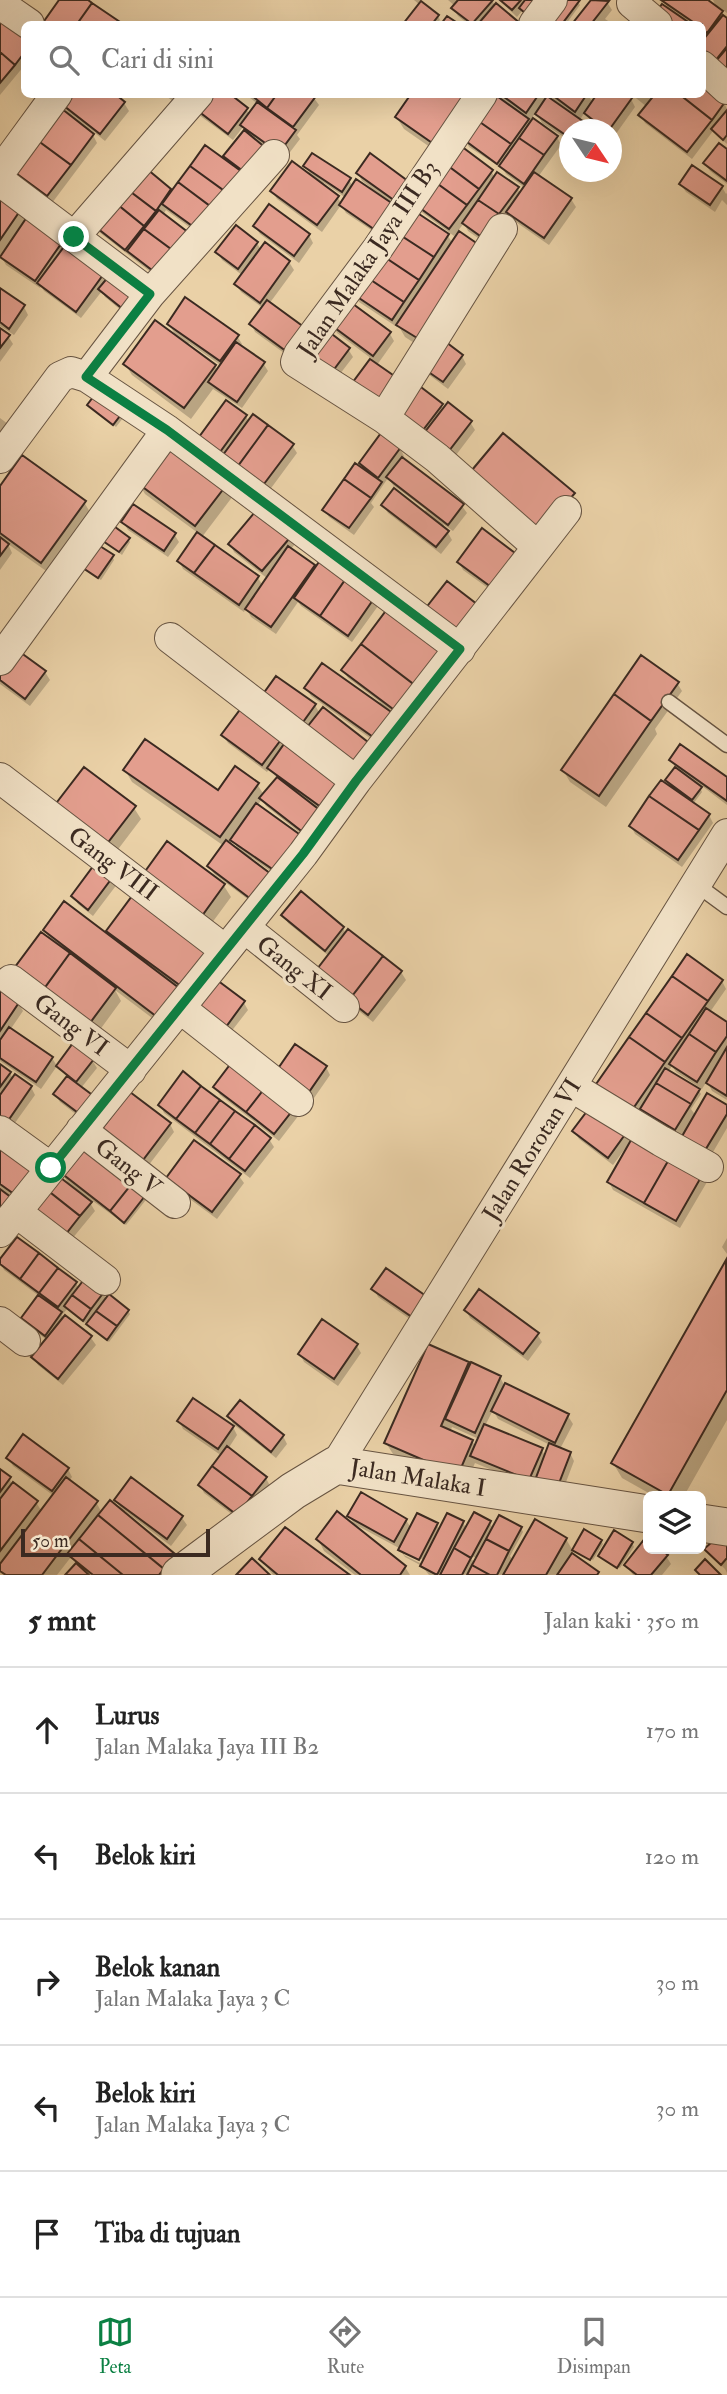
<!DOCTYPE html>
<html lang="id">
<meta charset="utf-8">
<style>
body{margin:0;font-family:"IM FELL Double Pica",serif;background:#f6f6f6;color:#222}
.controls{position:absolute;right:21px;bottom:21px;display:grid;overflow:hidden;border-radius:10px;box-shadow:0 7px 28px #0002}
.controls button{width:63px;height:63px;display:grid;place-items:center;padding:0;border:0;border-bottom:2px solid #e0e0e0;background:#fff;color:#222;font:35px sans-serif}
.compass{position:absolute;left:559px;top:119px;width:63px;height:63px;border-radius:50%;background:#fff;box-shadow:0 7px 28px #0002;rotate:125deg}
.scale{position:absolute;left:21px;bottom:18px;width:189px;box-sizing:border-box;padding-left:7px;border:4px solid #3b2a21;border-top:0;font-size:19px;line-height:24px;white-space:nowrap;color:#3b2a21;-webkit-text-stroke:5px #f1e1c6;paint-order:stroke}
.stop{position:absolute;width:21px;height:21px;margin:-16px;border:5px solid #0b8043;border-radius:50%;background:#fff}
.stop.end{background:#0b8043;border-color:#fff;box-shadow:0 2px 7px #0008}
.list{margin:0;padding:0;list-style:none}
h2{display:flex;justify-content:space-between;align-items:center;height:91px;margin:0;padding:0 28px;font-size:30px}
h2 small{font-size:23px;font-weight:400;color:#767676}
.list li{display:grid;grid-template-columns:46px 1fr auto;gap:21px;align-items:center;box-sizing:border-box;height:126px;padding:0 28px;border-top:2px solid #e0e0e0}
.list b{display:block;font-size:26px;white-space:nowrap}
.list p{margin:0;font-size:23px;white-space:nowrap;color:#767676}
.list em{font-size:23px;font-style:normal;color:#767676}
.icon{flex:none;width:38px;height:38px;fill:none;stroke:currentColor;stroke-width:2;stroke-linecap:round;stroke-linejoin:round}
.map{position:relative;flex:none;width:727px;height:1575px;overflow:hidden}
.search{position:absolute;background:#fff;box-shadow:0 7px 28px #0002;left:21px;right:21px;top:21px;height:77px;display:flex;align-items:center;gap:18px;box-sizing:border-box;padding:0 24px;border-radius:10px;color:#767676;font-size:26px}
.sheet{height:721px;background:#fff}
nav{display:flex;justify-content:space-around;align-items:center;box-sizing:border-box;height:98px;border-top:2px solid #e0e0e0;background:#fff;font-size:19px;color:#767676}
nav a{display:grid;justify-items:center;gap:4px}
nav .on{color:#0b8043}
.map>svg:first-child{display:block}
</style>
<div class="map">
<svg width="727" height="1575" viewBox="0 0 727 1575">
<rect width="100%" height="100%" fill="#ead1a7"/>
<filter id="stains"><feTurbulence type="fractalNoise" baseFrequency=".00286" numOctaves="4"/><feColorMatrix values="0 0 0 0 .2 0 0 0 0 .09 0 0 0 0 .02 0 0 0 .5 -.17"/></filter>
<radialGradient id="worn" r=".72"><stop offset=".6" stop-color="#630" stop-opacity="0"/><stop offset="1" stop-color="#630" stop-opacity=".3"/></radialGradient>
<!-- shadow -->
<path fill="#0003" fill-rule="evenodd" d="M61 0H85L120 24H44Z
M414 0H421L419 2 438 16 440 20 436 24H404L420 5Z
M448 0H492L495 6 519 24H468L458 16 453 8 455 6Z
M499 0H576L580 5 566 24H551L525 16 522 11 517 17Z
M593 0H604L607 2 612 10 605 19 613 24H574Z
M663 0H710L708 3 718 10 713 0H727V13L718 6 727 20V79L702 57V38L704 41 708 36 702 33V24H658L670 12Z
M0 18 24 30V66L0 95Z
M113 94 124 103 129 111 105 141 90 129 97 143 52 203 16 176 11 168 70 117 61 102Z
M163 94H200L188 112Z
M245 94H311L319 105 297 135 300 139 284 160 207 240 166 210 163 215 166 284 99 232 95 224 141 166 173 192 231 166 225 156 245 131 243 127 233 140 199 115 195 107 246 109 250 115 258 104Z
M496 94H548L546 98 556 104 550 94H588L593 104 631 99 635 107 613 138 612 130H602L591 121 585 112 579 121 588 130H570V141L542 123 536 112 531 119 557 137 561 145 538 177 571 199 576 207 549 245 513 220 509 214 488 245 468 231 464 223 454 236 420 211 447 159 404 129 397 118 455 144 491 171 495 178 517 188 521 194 525 188 506 174 503 169 469 147 465 139Z
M631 94H702L724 103 727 109V144L713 131 692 159 645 123 641 115 647 107Z
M727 151V184L710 171 705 163Z
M305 166 349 180 353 187 368 189 370 187 362 181 358 173 411 185 386 240 346 213 341 205 322 232 277 199 272 191 313 179ZM324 183 346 198 342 204 337 197 322 186Z
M681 185 722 187 726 194 727 193V205L722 200 715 212 686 192Z
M0 191 107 270 134 321 105 297 102 291 81 318 44 291 41 286 40 288 6 265 0 254Z
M255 226 309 235 313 243 299 263 260 234Z
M448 236 453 244 438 339 462 356 466 364 448 389 424 371 428 352 405 337 398 325 397 327 359 302 355 294Z
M257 243 261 250 289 262 294 270 269 304 295 361 255 332 251 324 263 308 241 292 236 284 242 275 222 260 218 252Z
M0 290 24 307 28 315 14 335 0 326Z
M349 303 390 334 394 341 377 365 441 405 444 410 470 422 475 430 450 463 350 390 372 359 337 333 333 325Z
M169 324 237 336 242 344 240 346 263 363 268 371 242 408 213 389 191 419 132 375 125 364 177 338ZM189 343 222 366 218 372 215 366 187 345Z
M0 330 8 336 13 344 0 362Z
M348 349 353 357 330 387 306 369Z
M89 405 127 413 116 427Z
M246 416 249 422 292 445 297 453 266 495 206 445Z
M0 418 8 424 0 455Z
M169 441 233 496 202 537 258 578 263 586 268 579 234 552 230 544 260 508 296 543 290 550 314 566 316 570 322 562 378 606 352 642 301 606 298 602 276 634 251 617 246 608 244 612 183 569 179 561 198 533 145 494 138 482Z
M400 448 404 456 402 459 462 506 467 513 453 531 443 524 452 540 441 554 388 513 383 505 423 513 426 510 393 485 388 478 371 503 374 507 354 535 329 517 324 510 366 473 361 463Z
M0 489 84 502 91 514 49 573 8 544 12 553 0 570Z
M123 522 174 534 179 542 168 557 128 530Z
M482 530 503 599 463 570 459 562Z
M102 539H128L130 542 122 555Z
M112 556 114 560 101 580 81 568Z
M388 610 402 718 389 709 397 723 381 746 311 696 306 688 378 705 380 702 348 678 343 670Z
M0 668 45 672 50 680 30 706 0 684Z
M677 683 682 691 655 729 657 734 606 807 570 782 563 770Z
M315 705 320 714 306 731 265 709Z
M223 735 281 738 330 817 317 807 324 820 286 882 252 858 250 860 265 912 214 874 209 866 224 846 132 782 125 770 219 793 257 784 264 795 277 778 269 769 267 772 228 743ZM262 799 266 806 300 833 298 836 257 806ZM233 840 240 853 230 845Z
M671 760 727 779V805L698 783 702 792 693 804 709 815 713 823 682 867 635 834 631 826 673 790 667 780 676 768Z
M134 808 141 819 113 856 63 818Z
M168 844 224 886 231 897 206 931Z
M98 863 118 883 93 916 78 904 73 896Z
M284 915 343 928 346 934 349 931 401 972 406 980 373 1022 320 981 329 956 288 923Z
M45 930 115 942 108 931 213 951 168 1030 115 990 121 1001 91 1042 52 943Z
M722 981 726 989 710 1012 727 1024V1100L712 1091 707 1081 702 1089 676 1072 672 1066 668 1072 699 1091 701 1094 691 1109 696 1116 727 1107V1128L709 1159 687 1146 681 1135 680 1137 647 1117 642 1109 635 1119 600 1095Z
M0 990 19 1003 23 1011 10 1030 52 1058 57 1066 41 1089 0 1061Z
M244 1003 248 1010 227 1037 197 1015Z
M92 1060 97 1068 81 1088 86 1122 60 1102 55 1094 68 1078 58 1066Z
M0 1066 10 1073 13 1079 31 1087 35 1095 7 1134 0 1129Z
M326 1067 330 1075 314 1098 284 1077Z
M215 1087 299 1115 279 1141 220 1095Z
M594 1104 702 1174 707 1182 680 1228 613 1190 609 1182 629 1147 627 1146 613 1165 579 1139 574 1131Z
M160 1105 269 1139 274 1147 250 1178 164 1113Z
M170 1124 174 1132 145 1170 106 1141Z
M0 1149 37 1175 0 1237Z
M62 1173 149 1196 126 1225 86 1196 95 1211 67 1245 35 1220 71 1188Z
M239 1176 244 1183 217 1219 172 1186Z
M727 1238V1254L722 1247Z
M0 1262 76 1283 79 1289 103 1293 107 1300 128 1311 130 1314 109 1342 90 1327 87 1321 85 1323 67 1309 62 1315 64 1319 65 1317 91 1338 96 1345 63 1385 38 1365 33 1357 47 1340 28 1326 23 1318 39 1296 4 1270Z
M727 1263V1420L684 1496H654L622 1478 613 1463Z
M386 1270 417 1324 378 1297 374 1289Z
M466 1310 537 1334 542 1342 528 1361 470 1318Z
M357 1346 361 1353 338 1386 304 1362 300 1354Z
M468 1363 471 1368 500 1377 505 1387 568 1416 573 1424 560 1449 570 1453 574 1461 560 1498 475 1463 465 1486 393 1454 386 1443ZM493 1410 498 1419 550 1445 546 1457 541 1449 485 1426ZM452 1427 479 1439 476 1447 472 1441 450 1432Z
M229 1416 283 1436 287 1444 276 1458 233 1424Z
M179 1421 233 1427 237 1435 228 1449 266 1478 270 1486 242 1522 204 1493 200 1485 222 1456 183 1429Z
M8 1458 68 1469 72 1477 69 1481 96 1502 102 1513 174 1555 179 1563 169 1575H67L77 1564 71 1557 57 1575H3L0 1570V1471L10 1479 11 1483 36 1502 42 1512 54 1496 13 1466Z
M131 1479 182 1518 187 1525 171 1546 125 1511 123 1513 116 1500Z
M448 1515 463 1523 467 1529 490 1523 493 1529 521 1528 523 1532 510 1556 513 1561 566 1539 573 1551 571 1554 599 1575H429L422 1566 405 1557 399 1548 354 1524 349 1516 406 1520 411 1528 436 1524 440 1530ZM460 1550 480 1560 478 1563 460 1554ZM404 1551 428 1562 426 1566 404 1555Z
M318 1539 405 1567 410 1575H355L324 1551Z
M646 1540 648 1541V1549H657L666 1556 671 1564 662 1575H633L626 1565Z
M601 1541 603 1544 593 1560 575 1549Z
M727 1542V1573L725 1569 708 1553Z
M632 1543 634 1547 620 1568 600 1555Z
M261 1559 347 1575H273Z"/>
<!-- building -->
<path fill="#e39e8e" stroke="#3b2a21" stroke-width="2" d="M59 0H88L92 3 77 24H42Z
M458 0H493L472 24 451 8Z
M500 0H521L512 10Z
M525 0H551L535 21 519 8Z
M558 0H580L562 24H552Z
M591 0 609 1 591 24H572Z
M661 0H708L723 11 707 33 702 29V24H696Z
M421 1 439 15 432 24H403Z
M92 3 123 24H77Z
M496 3 521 24H478Z
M662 4 691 24H661L652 18Z
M0 15 24 28V53L15 65 0 52Z
M723 15 727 18V46L711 66 702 59V41Z
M447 16 459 24H441Z
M727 48V80L710 68Z
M0 52 15 65 0 83Z
M702 85 725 102 712 120 679 94H702Z
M65 94H115L125 102 100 134 59 102Z
M203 94H230L248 108 228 134 193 107Z
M250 94H277L267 108Z
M277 94H314L316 96 293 127 267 108Z
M411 94H468L438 147 395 117Z
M494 94 529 119 511 144 477 120Z
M500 94H539L526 113Z
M551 94H587L575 112Z
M597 94H626L632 98 609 130H606L584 113Z
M655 94H679L712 120 687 152 638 115Z
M547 96 587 124 583 130H570V138L535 114Z
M257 102 296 130 279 153 240 125Z
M57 105 94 134 71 165 33 137Z
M727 110V135L723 140 711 129Z
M533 118 558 136 544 155 519 138Z
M477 120 511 144 497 164 463 139Z
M244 130 267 149 247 174 223 156Z
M33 137 71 165 47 196 9 168Z
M519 138 544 155 524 184 499 166Z
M457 143 493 170 479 189 443 162Z
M719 143 727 149V181L703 163Z
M205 145 245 174 230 195 190 166Z
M312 153 351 178 342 192 303 166Z
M370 153 412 184 398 203 356 173Z
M292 161 339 196 317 225 270 191Z
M443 162 479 189 467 205 431 179Z
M141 164 171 189 156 211 123 186Z
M692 165 723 186 710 205 679 184Z
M190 166 230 195 218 212 178 182Z
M497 172 519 187 499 214 478 200Z
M534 172 572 198 544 238 506 212Z
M356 179 399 208 381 234 339 205Z
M431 179 467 205 449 229 413 203Z
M178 182 218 212 202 233 162 204Z
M123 186 156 211 144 226 112 200Z
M0 189 24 205 0 240Z
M112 200 144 226 125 250 92 224Z
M478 200 499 214 483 238 462 223Z
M269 204 310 234 294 256 253 226Z
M410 208 449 234 434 257 394 231Z
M159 210 193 236 179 255 144 229Z
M27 217 63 241 35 281 0 257Z
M236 225 258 242 238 269 215 252Z
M144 229 179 255 161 277 127 251Z
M394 231 434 257 419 280 380 254Z
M459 231 485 249 422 341 396 325Z
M69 240 108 268 76 312 37 283Z
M265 242 290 261 260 303 234 284Z
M380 254 419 280 404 302 365 276Z
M114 270 145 295 129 314 98 289Z
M365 276 404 302 392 320 353 294Z
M0 288 25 305 9 329 0 322Z
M185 297 239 335 220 361 167 324Z
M267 300 308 330 290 354 249 324Z
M349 301 391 332 373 356 331 325Z
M155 320 216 365 184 408 123 364Z
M0 328 10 335 0 348Z
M324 328 350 348 326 380 299 361Z
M438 336 463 355 443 382 417 364Z
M236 342 265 362 237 402 208 382Z
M370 359 403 382 381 414 347 390Z
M413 381 443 404 420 434 390 411Z
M100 388 126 408 113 425 87 405Z
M226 400 247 415 220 452 199 437Z
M448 402 472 421 445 456 421 437Z
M253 414 268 425 235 470 220 459Z
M268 425 294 444 261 488 235 470Z
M381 433 401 447 378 478 359 463Z
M503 433 575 493 538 536 467 476Z
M169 438 228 483 195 526 136 482Z
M22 455 86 501 41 563 0 533V486Z
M402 457 464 504 448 525 386 477Z
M355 463 382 482 371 498 344 479Z
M344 479 371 498 349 528 322 510Z
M394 488 449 531 436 547 381 505Z
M133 504 176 533 164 551 121 522Z
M260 506 293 534 262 571 228 544Z
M111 524 130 538 119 552 100 539Z
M482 528 523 559 498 592 457 562Z
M197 532 215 545 194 573 177 561Z
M0 537 9 544 0 556Z
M92 541 114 555 98 578 77 564Z
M215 545 259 576 239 605 194 573Z
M288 546 315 565 271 627 245 609Z
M321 559 347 577 320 616 294 598Z
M347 577 375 597 348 636 320 616Z
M447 581 482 608 461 637 425 609Z
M388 608 443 650 416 686 361 644Z
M361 644 416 686 397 712 341 670Z
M13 647 46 671 25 699 0 680V665Z
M641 655 679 682 651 721 614 694Z
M322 663 394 714 376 739 304 688Z
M276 676 316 704 298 729 258 701Z
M614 694 651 721 599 796 561 770Z
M242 707 283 737 262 765 221 735Z
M323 707 373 746 354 770 304 731Z
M145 739 218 790 235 766 259 783 220 837 123 770Z
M284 744 342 786 325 810 267 768Z
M680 744 727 777V801L669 760Z
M84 767 136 806 106 845 54 806Z
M675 767 702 787 692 800 665 780Z
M277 777 321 811 304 833 259 798Z
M661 780 710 814 699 830 649 796Z
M649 796 699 830 678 860 629 826Z
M256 803 306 839 281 875 230 840Z
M226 840 279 880 260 906 207 866Z
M167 841 225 884 199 920 141 877Z
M97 861 115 874 88 910 71 896Z
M301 891 344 927 325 951 281 915Z
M135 892 214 950 185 989 106 931Z
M64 901 183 991 161 1020 43 930Z
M348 929 383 956 349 1000 314 973Z
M41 932 70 953 38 997 9 975Z
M70 953 116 988 84 1031 38 997Z
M687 954 723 980 708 1001 672 976Z
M383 956 402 971 368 1015 349 1000Z
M672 976 708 1001 682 1038 646 1013Z
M213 977 245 1001 223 1031 190 1007Z
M0 988 20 1001 0 1031Z
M706 1008 727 1022V1036L716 1052 689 1034Z
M646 1013 682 1038 665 1062 629 1037Z
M9 1027 53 1057 36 1082 0 1058V1040Z
M689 1034 716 1052 697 1082 669 1064Z
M629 1037 665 1062 630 1113 594 1087Z
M73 1043 94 1059 76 1082 56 1066Z
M295 1044 327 1066 309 1092 277 1070Z
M727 1047V1096L706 1083Z
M235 1058 268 1084 246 1112 213 1087Z
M0 1064 11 1072 0 1087Z
M665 1068 700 1089 691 1104 656 1083Z
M183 1071 201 1086 176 1119 158 1105Z
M15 1074 32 1086 3 1128 0 1126V1095Z
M67 1076 95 1097 81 1115 53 1094Z
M656 1083 691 1104 675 1130 640 1109Z
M268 1084 296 1106 274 1134 246 1112Z
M201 1086 220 1100 195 1133 176 1119Z
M130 1092 171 1123 140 1164 99 1133Z
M707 1093 727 1105V1114L704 1152 681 1138Z
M220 1100 235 1111 210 1144 195 1133Z
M594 1102 629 1129 608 1158 572 1131Z
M235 1111 255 1125 229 1159 210 1144Z
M255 1125 271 1138 245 1171 229 1159Z
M635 1133 672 1154 644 1203 607 1182Z
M194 1140 241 1174 212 1212 166 1178Z
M84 1142 134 1181 110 1211 60 1172Z
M0 1147 38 1174 21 1199 0 1184Z
M672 1154 704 1172 676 1221 644 1203Z
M57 1175 92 1202 80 1216 46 1189Z
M134 1181 148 1192 124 1223 110 1211Z
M0 1189 16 1201 0 1223Z
M46 1189 80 1216 62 1239 28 1212Z
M17 1237 39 1253 20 1279 0 1264V1259Z
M39 1253 58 1268 39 1293 20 1279Z
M726 1260 727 1390 668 1495 611 1463Z
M58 1268 77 1282 58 1307 39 1293Z
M386 1268 426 1296 412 1317 371 1289Z
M86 1277 104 1292 91 1309 72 1295Z
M479 1289 539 1333 523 1354 464 1310Z
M109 1294 129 1310 117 1326 96 1311Z
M38 1295 62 1312 45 1336 21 1318Z
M72 1295 91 1309 83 1321 64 1306Z
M96 1311 117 1326 107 1340 86 1324Z
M65 1315 92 1336 58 1379 31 1357Z
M322 1319 358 1344 334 1379 298 1354Z
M428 1344 469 1362 441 1426 473 1440 458 1475 384 1443Z
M471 1362 501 1376 475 1433 445 1419Z
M505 1383 569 1414 555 1443 491 1411Z
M193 1398 234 1426 218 1449 177 1421Z
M240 1400 284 1435 271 1452 227 1416Z
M484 1424 543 1448 529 1480 470 1456Z
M23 1434 69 1468 52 1491 6 1458Z
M549 1443 571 1452 556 1491 534 1483Z
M227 1446 267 1477 252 1496 212 1466Z
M212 1466 252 1496 237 1515 198 1485Z
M0 1469 11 1477 0 1492Z
M66 1477 98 1501 42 1575H6L0 1571V1564Z
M131 1477 183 1516 167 1539 114 1500Z
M13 1482 38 1501 0 1551V1499Z
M361 1492 407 1519 394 1542 347 1516Z
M110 1500 175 1554 164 1569 98 1515Z
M337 1511 406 1566 400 1575H361L316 1539Z
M474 1512 491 1521 471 1558 454 1548Z
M417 1513 438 1523 419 1560 398 1550Z
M447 1513 464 1521 437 1575 420 1566Z
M98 1515 164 1569 159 1575H123L79 1539Z
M499 1515 522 1527 509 1551 486 1539Z
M535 1519 567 1538 546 1575H503Z
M285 1527 350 1575H278L259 1559Z
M584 1529 602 1540 590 1560 572 1550Z
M614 1530 633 1542 617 1568 598 1556Z
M720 1535 727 1540V1558L721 1565 704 1549Z
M646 1537 648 1539V1549H660L668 1555 651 1575H637L624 1565Z
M79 1539 123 1575H93L67 1554Z
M486 1539 509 1551 497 1575H490L472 1565Z
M454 1548 471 1558 462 1575H440Z
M572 1553 599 1572 597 1575H557Z
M252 1558 270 1575H236Z
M705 1559 721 1575H700L695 1570Z
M76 1563 89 1575H65Z
M472 1565 490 1575H467Z"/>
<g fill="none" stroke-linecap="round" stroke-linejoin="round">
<defs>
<path id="service" d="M669 702 727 745
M697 885 727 907"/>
<path id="minor" d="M632 3 657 24
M0 4 29 24
M534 24 552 0
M702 66 727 89
M482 94 378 248 299 354 296 362 384 418 502 229
M0 172 57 94
M0 181 150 294
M74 237 198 94
M87 377 150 294 274 155
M384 418 437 458 538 547
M0 458 60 377 71 372 87 377 167 430 460 649
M170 638 356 781
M0 660 167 430
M0 778 225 950
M245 928 344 1007
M11 980 131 1070
M180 1008 298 1101
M572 1087 661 1141 708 1167
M81 1130 175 1203
M0 1131 51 1168
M16 1212 105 1280
M0 1232 303 854 356 781 566 511
M0 1322 25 1341
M336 1465 727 834"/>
<path id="tertiary" d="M701 1523 727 1527
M180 1575 293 1491 336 1465 648 1514"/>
</defs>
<!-- service casing -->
<use href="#service" stroke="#675442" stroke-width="17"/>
<!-- minor casing -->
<use href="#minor" stroke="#675442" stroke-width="32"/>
<!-- tertiary casing -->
<use href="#tertiary" stroke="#675442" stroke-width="39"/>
<!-- service -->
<use href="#service" stroke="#f1e1c6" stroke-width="14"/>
<!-- minor -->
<use href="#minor" stroke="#f1e1c6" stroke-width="30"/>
<!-- tertiary -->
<use href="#tertiary" stroke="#f1e1c6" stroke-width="37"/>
</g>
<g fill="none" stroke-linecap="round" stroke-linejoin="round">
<!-- route -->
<path stroke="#0b8043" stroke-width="9" d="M51 1168 303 854 356 781 460 649 167 430 86 377 150 294 74 237"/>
</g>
<g text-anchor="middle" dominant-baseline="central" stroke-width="6" stroke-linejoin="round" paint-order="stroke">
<!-- street labels -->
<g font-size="24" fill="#3b2a21" stroke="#f1e1c6">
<text transform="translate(368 259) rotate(-56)">Jalan Malaka Jaya III B3</text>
<text transform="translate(113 864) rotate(37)">Gang VIII</text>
<text transform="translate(294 968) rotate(38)">Gang XI</text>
<text transform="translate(71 1025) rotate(37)">Gang VI</text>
<text transform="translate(532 1150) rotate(-58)">Jalan Rorotan VI</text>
<text transform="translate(128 1167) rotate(38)">Gang V</text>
<text transform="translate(418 1478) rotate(9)">Jalan Malaka I</text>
</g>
</g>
<rect width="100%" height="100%" filter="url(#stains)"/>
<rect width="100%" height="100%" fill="url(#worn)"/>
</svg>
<div class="controls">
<button><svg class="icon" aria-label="layers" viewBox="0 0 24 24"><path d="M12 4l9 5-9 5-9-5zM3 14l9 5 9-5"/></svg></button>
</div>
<svg class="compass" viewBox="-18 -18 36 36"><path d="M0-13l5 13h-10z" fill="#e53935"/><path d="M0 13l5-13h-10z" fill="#767676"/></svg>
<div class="scale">50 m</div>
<div class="stop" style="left:51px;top:1168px"></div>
<div class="stop end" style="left:74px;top:237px"></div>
<div class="search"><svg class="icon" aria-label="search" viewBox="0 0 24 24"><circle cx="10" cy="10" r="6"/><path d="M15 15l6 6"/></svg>Cari di sini</div>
</div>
<section class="sheet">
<h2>5 mnt<small>Jalan kaki · 350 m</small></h2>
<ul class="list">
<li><svg class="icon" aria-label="ahead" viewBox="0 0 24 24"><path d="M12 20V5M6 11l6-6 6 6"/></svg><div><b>Lurus</b><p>Jalan Malaka Jaya III B2</p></div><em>170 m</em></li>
<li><svg class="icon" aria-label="left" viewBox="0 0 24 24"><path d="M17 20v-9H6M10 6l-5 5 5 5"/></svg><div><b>Belok kiri</b></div><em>120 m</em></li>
<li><svg class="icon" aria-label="right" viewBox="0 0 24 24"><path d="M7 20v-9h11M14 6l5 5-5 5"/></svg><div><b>Belok kanan</b><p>Jalan Malaka Jaya 3 C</p></div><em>30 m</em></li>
<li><svg class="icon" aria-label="left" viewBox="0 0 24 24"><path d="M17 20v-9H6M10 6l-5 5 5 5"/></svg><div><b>Belok kiri</b><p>Jalan Malaka Jaya 3 C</p></div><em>30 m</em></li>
<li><svg class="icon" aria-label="arrive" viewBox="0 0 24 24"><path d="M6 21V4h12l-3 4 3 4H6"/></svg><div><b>Tiba di tujuan</b></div></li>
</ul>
</section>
<nav>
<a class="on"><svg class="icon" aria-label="map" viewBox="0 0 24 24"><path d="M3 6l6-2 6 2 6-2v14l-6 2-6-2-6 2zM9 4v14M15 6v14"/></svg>Peta</a>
<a><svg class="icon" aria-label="directions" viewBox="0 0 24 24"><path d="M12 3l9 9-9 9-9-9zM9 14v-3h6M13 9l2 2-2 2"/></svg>Rute</a>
<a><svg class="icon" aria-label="saved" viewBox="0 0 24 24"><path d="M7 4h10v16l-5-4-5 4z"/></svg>Disimpan</a>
</nav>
